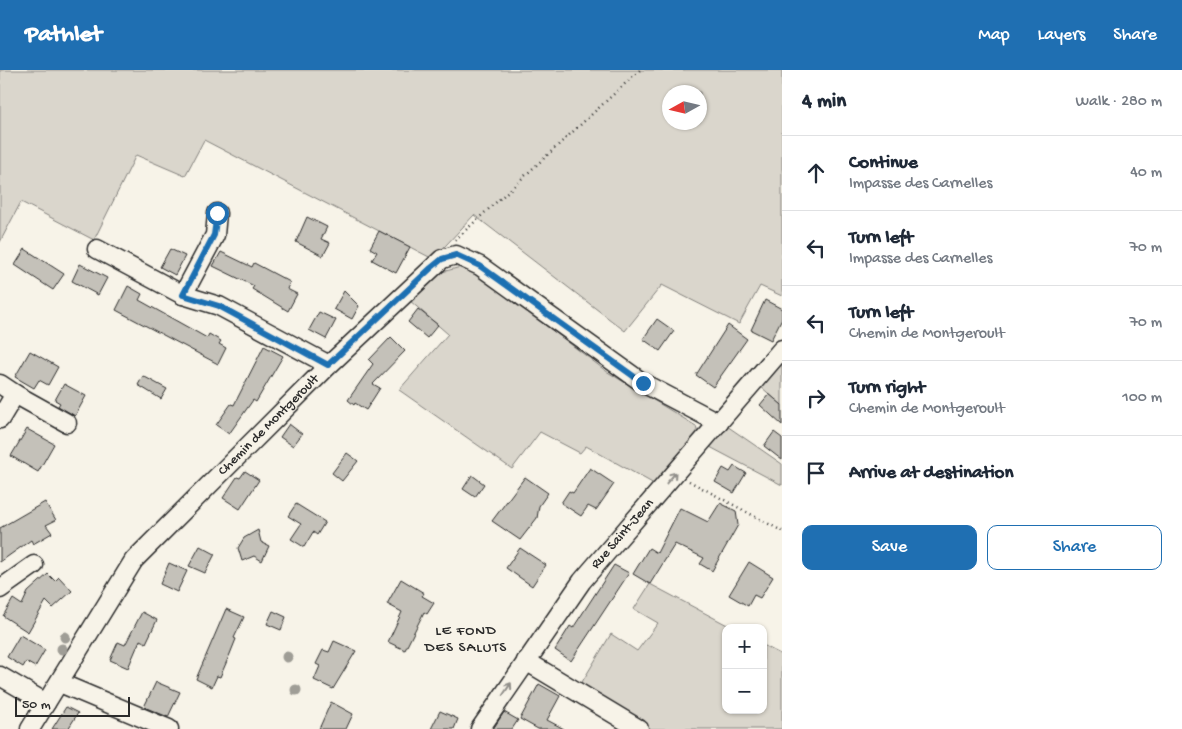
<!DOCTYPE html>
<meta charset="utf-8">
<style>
body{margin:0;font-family:"Gochi Hand",sans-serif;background:#f2f2f3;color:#1f2937}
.controls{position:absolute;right:15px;bottom:15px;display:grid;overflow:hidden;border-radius:10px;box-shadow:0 1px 4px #0004}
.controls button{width:45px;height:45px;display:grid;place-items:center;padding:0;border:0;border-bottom:1px solid #e0e1e3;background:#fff;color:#1f2937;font:25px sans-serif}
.compass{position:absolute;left:662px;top:15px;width:45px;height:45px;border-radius:50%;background:#fff;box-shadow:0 1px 4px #0004;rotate:262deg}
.scale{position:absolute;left:15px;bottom:12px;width:115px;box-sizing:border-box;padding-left:5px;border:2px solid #2b2b2b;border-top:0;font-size:14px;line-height:18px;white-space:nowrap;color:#2b2b2b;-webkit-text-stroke:4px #f7f3e8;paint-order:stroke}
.stop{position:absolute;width:15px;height:15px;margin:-11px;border:4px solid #1f6fb2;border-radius:50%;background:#fff}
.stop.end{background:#1f6fb2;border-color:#fff;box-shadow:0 1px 5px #0008}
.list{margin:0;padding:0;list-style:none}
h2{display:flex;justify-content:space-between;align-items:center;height:65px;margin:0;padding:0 20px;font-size:21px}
h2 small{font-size:16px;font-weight:400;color:#747a83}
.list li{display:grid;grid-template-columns:32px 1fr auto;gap:15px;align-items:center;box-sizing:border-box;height:75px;padding:0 20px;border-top:1px solid #e0e1e3}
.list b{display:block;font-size:19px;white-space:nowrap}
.list p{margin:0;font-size:16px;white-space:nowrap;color:#747a83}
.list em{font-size:16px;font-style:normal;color:#747a83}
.actions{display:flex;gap:10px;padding:15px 20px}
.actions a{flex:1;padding:11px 0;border:1px solid #1f6fb2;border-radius:10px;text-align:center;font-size:18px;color:#1f6fb2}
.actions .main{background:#1f6fb2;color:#fff}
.icon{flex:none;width:28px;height:28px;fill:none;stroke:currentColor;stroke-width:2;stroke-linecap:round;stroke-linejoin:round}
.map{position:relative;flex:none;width:782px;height:659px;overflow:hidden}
header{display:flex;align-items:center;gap:30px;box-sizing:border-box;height:70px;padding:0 25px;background:#1f6fb2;color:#fff}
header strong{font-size:24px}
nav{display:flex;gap:28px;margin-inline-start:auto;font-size:18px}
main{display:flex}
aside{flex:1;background:#fff}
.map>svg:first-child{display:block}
</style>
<header>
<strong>Pathlet</strong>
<nav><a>Map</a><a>Layers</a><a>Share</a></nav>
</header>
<main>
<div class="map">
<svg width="782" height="659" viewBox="0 0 782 659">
<rect width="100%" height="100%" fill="#f7f3e8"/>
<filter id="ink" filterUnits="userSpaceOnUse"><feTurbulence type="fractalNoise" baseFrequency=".02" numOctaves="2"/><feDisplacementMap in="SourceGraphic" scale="10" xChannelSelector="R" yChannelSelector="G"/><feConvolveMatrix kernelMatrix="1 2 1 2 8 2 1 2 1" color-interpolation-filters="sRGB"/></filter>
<g filter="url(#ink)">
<!-- green -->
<path fill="#dad6cc" stroke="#82807c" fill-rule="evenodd" d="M0 0H782V226L760 216 739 254 662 215 625 261 474 145 433 189 204 70 185 106 136 85 94 170 21 132 0 172ZM670 22H700V52H670Z
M461 197 473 200 606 301 696 356 698 365 656 415 586 376 580 383 540 362 512 399 399 320 448 264 409 230 438 203Z
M782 290V335L760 316Z
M727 356 782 394V415L710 377Z
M650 514 733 558H726V640H763V575L782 585V659H651L579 617 611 564 637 581 658 553 634 539Z"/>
<!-- building -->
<path fill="#c4c1b9" stroke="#2b2b2b" d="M307 147 327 157 321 169 330 173 323 186 296 172Z
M379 161 410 177 396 203 372 190 377 182 370 178Z
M25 179 64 204 53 220 15 195Z
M170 179 185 186 175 205 160 197Z
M221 182 252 197 254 193 290 212 287 219 297 224 288 241 252 219 254 216 213 196Z
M80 194 107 208 98 225 72 211Z
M128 216 142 224 139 230 207 268 209 264 221 271 219 274 226 278 218 294 116 240Z
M344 221 359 236 352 249 334 239Z
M765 230 782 239V248L771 270 751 260Z
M418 239 438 255 427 268 408 252Z
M319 242 336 250 326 269 309 260Z
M657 249 674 261 660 281 643 269Z
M728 255 747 269 713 317 696 305Z
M391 267 405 281 373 314 380 318 366 340 355 333 354 335 348 330 373 294 369 290Z
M264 276 283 286 256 332 253 330 229 364 216 355 231 334 234 335Z
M30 281 58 297 48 315 39 310 34 318 15 307Z
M143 306 167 319 161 329 138 315Z
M64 314 86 326 75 346 58 336 60 333 55 330Z
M769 324 782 335V355L760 335Z
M289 354 302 364 293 376 280 367Z
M27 359 54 374 38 402 11 386Z
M774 362 782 368V390L764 376Z
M347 383 358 391 342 411 332 403Z
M734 396 746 403 734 423 715 412 723 398 730 402Z
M590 398 614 414 596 440 588 436 581 446 561 433 569 421 573 423Z
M245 401 259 410 240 439 223 428 237 407 240 408Z
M472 405 484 414 475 427 463 419Z
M525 407 548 423 539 436 537 448 520 470 492 451Z
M45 432 56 450 46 455 52 463 33 474 31 470 0 492V458Z
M720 433 736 441 738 455 712 501 700 494 704 488 675 474 650 514 633 504 649 478 657 483 680 438 708 452Z
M296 434 325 452 317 465 313 462 304 477 291 469 301 454 288 446Z
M258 460 261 472 269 476 262 491 254 486 242 491 238 478 244 468Z
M200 476 215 484 205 503 189 496Z
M520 478 546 495 532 516 506 498Z
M749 492 773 507 760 528 754 525 748 536 729 525Z
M169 493 187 501 177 522 160 514Z
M614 495 629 503 571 591 555 580 570 556 573 558Z
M48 504 55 511 59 507 72 521 53 538 46 531 28 562 3 546 13 529 22 535 28 522Z
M401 509 424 523 422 526 434 533 427 544 424 542 405 580 388 572 402 542 387 534Z
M226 539 244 547 234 568 236 569 230 584 220 607 217 606 212 617 196 609Z
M273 541 286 547 281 560 267 554Z
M142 542 157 550 146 573 140 570 128 598 110 590 118 572 125 575Z
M20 565 45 580 35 597 26 592 23 597 7 587Z
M334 571 356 581 333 619 314 610 320 596 316 594 323 580 329 582Z
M156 612 180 622 168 647 144 637Z
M539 614 560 626 547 650 564 659H538L520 649Z
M331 632 353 644 346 659H319Z
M66 637 78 643 68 659H52Z
M440 641 458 649 454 659H431Z
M504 642 518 650 512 659H493Z"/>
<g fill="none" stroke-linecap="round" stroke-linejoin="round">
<defs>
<g id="minor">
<path d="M97 179 183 225 219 236 329 295"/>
<path d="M183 225 215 165 217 143"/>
<path d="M0 314 15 324 0 349"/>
<path d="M15 324 67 353"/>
<path d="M0 519 34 495"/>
<path d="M526 591 639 659"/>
<path d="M0 606 46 633"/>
<path d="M60 613 169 659"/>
<path id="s1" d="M30 659 134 490 329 295 442 189 456 185 480 196 643 313 719 353"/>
<path id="s2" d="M480 659 582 511 782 279"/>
</g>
</defs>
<!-- minor casing -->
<use href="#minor" stroke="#2b2b2b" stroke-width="21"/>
<!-- path -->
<path stroke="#2b2b2b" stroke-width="2.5" stroke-dasharray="1 4" stroke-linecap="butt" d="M455 170 640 0
M689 411 782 461"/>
<!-- minor -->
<use href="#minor" stroke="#f7f3e8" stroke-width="18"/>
</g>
<!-- trees -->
<g fill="#9f9d96">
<circle cx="65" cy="567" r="5.5"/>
<circle cx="62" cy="579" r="5.5"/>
<circle cx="287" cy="587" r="5.5"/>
<circle cx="296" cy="620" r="5.5"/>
</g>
<!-- one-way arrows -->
<defs><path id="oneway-shaft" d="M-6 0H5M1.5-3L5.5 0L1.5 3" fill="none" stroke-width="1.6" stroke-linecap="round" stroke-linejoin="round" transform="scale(1.25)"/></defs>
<g stroke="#918f8a">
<use href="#oneway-shaft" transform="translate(671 408) rotate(-49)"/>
<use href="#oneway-shaft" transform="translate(507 619) rotate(-56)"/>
</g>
</g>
<g fill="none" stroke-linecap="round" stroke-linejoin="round" filter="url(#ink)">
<!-- route -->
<path stroke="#1f6fb2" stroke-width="6" d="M217 143 214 165 183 225 219 236 328 295 431 198 442 189 456 185 480 196 643 313"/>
</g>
<g text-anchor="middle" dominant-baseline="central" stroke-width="4.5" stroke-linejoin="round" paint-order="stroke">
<!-- street labels -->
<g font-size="14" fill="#2b2b2b" stroke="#f7f3e8">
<text stroke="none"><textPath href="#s1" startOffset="389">Chemin de Montgeroult</textPath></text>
<text stroke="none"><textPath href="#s2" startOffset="242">Rue Saint-Jean</textPath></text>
</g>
<!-- neighbourhood labels -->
<g font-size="15" letter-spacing="1" fill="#2b2b2b" stroke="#f7f3e8">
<text x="466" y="561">LE FOND<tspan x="466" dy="17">DES SALUTS</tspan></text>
</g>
</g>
</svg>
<div class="controls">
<button>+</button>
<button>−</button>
</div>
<svg class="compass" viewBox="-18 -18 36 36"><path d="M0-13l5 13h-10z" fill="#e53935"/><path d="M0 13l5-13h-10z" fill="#747a83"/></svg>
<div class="scale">50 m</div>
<div class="stop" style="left:217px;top:143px"></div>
<div class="stop end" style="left:643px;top:313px"></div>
</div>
<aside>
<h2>4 min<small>Walk · 280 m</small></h2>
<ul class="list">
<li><svg class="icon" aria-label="ahead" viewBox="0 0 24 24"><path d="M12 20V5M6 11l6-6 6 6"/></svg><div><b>Continue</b><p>Impasse des Carnelles</p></div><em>40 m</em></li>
<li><svg class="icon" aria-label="left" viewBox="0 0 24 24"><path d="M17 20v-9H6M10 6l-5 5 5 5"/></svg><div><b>Turn left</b><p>Impasse des Carnelles</p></div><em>70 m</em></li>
<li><svg class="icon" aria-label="left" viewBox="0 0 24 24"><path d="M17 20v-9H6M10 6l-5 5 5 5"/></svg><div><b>Turn left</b><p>Chemin de Montgeroult</p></div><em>70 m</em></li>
<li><svg class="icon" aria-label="right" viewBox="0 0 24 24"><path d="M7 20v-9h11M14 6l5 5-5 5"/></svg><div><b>Turn right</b><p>Chemin de Montgeroult</p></div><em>100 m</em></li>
<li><svg class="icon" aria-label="arrive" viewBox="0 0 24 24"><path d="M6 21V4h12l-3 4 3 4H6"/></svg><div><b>Arrive at destination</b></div></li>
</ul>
<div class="actions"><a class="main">Save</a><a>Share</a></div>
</aside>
</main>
